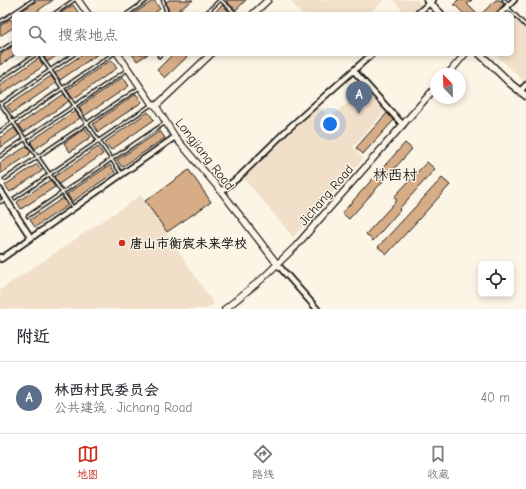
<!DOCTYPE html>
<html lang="zh">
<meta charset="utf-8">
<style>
body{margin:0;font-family:"Comic Neue","LXGW WenKai TC",sans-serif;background:#f7f7f7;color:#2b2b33}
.controls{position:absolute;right:12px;bottom:12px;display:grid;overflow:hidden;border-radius:6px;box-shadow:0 2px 6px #0003}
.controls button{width:36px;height:36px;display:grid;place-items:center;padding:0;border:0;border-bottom:1px solid #e1e1e2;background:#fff;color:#2b2b33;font:20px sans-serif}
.compass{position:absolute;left:430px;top:68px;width:36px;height:36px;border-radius:50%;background:#fff;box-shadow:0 2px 6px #0003;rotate:337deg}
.you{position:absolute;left:330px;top:124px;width:14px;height:14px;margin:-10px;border:3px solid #fff;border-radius:50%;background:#1a73e8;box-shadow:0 0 0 6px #1a73e833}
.badge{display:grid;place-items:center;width:26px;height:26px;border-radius:50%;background:#c8321e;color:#fff;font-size:13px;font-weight:700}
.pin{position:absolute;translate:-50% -33px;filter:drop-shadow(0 1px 2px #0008)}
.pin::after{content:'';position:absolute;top:21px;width:14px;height:12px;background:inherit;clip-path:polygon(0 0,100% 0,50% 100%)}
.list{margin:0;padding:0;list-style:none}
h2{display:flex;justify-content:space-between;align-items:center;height:52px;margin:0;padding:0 16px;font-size:17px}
h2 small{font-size:13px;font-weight:400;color:#7c7c81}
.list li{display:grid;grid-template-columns:26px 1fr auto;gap:12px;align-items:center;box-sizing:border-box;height:72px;padding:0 16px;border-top:1px solid #e1e1e2}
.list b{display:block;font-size:15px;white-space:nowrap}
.list p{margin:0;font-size:13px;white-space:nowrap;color:#7c7c81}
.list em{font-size:13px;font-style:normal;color:#7c7c81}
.icon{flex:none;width:22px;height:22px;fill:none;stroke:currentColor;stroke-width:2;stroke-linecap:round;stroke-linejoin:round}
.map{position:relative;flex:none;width:526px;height:309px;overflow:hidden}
.search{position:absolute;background:#fff;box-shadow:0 2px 6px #0003;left:12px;right:12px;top:12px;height:44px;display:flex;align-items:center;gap:10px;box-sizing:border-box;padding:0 14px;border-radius:6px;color:#7c7c81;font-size:15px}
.sheet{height:124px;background:#fff}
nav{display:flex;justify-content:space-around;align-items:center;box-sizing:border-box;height:56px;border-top:1px solid #e1e1e2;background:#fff;font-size:11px;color:#7c7c81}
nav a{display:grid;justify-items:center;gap:2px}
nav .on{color:#c8321e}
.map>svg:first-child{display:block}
</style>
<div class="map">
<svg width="526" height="309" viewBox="0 0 526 309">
<rect width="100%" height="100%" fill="#fcf5e5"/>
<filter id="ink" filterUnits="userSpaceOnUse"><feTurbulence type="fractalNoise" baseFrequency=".025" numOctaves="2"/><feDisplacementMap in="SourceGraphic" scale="8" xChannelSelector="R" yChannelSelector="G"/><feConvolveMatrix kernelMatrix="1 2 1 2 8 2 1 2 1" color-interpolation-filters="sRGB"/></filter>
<g filter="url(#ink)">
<!-- built -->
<path fill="#f1dfc9" d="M290 0H384L368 14H301Z
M393 0H417L422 5 412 14H406Z
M509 9 526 26V83L495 54H512V14H504Z
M366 87 386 110 353 147 363 159 293 237 242 176 318 105 330 118Z
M141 195 214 304 206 309H0V290Z"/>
<!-- building -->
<path fill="#d6ad87" stroke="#1c1c1c" d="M38 0H53L33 14H17Z
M154 0 160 9 153 14H133Z
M169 0H193L173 14H170L169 12 166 2Z
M227 0H246L236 10 226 1Z
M458 0H472L467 4 477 14H464L454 4Z
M496 0H500L504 4 495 14H481Z
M73 5 78 12 75 14H59Z
M222 5 232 14H213Z
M10 19 14 24V27L0 36V26Z
M14 45V56L0 65V55Z
M45 54H59L47 62 43 55Z
M83 54H98L60 80 55 73Z
M132 54H148L137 61Z
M173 54H190L165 78 157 70Z
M39 58 43 65 42 67 0 95V85Z
M111 60 117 68 73 99 67 90Z
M51 76 56 83 12 113 7 106Z
M123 77 129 86 84 116 79 107Z
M64 94 69 101 24 132 19 125 20 124Z
M136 94 142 102 98 132 93 124Z
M75 111 80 118 35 149 31 143 32 142 31 141Z
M148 112 154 120 111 150 105 142Z
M387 113 394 120 363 154 356 148Z
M14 128 19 135 0 148V138Z
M85 128 91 137 70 152 64 143Z
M160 131 165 138 122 167 117 160Z
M405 143 412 149 349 219 342 213Z
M27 146 31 152 29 153 30 154 0 174V163Z
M98 147 103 154 59 184 54 177 55 176Z
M427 162 435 169 399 209 400 210 373 241 366 234 397 200 394 197Z
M37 164 42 171 10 192 5 185Z
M110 165 115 172 72 202 67 194Z
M189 170 211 202 167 232 145 201Z
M442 178 450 185 387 254 378 247Z
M50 180 55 187 21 209 17 202Z
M63 198 67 204V206L35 227 30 220Z"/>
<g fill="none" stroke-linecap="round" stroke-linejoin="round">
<defs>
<path id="service" d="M163 0 167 14
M221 0 236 14
M504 0 509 5
M508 8 526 26
M54 14 74 0
M127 14 147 0
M205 14 220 0
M0 22 33 0
M0 51 14 42
M39 54 121 173
M159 56 161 54
M0 79 36 54
M0 103 73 208
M1 104 74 54
M0 131 113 54
M0 156 127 70
M5 179 139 88
M15 198 151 105
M0 202 6 199
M28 216 165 123"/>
<path id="minor" d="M417 14 433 0
M500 14 514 0
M354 71 403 125
M520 91 526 85
M0 190 31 238
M221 191 239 177 289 128 372 54
M0 257 1 259 175 137
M278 265 317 309"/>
<path id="tertiary" d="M78 0 88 14
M253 14 268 0
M118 54 152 104 156 106 175 137 221 191 278 265
M448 74 465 54
M156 106 211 54
M225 309 262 279 296 246 436 87"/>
<path id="secondary" d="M427 0 441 14
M480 54 511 84 526 96"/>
</defs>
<!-- service casing -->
<use href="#service" stroke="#1c1c1c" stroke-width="5"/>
<!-- minor casing -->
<use href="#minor" stroke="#1c1c1c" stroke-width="8"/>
<!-- tertiary casing -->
<use href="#tertiary" stroke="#1c1c1c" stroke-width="8"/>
<!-- secondary casing -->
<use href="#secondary" stroke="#1c1c1c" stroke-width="9"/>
<!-- service -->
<use href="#service" stroke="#fcf5e5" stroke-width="2"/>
<!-- minor -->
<use href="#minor" stroke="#fcf5e5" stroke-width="4.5"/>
<!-- tertiary -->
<use href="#tertiary" stroke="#fcf5e5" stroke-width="5.5"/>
<!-- secondary -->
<use href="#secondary" stroke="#fcf5e5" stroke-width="6"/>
</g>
</g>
<!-- markers -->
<circle fill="#c8321e" stroke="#fcf5e5" stroke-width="1.5" cx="122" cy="243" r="4"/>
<g text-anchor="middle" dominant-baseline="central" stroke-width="3" stroke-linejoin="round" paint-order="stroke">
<!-- street labels -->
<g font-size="13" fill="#1c1c1c" stroke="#fcf5e5">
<text transform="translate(205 154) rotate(52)">Longjiang Road</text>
<text transform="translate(326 195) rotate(-49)">Jichang Road</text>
</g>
<!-- poi labels -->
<g font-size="13" font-weight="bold" fill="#1c1c1c" stroke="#fcf5e5" text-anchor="start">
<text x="130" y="243">唐山市衡宸未来学校</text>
</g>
<!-- quarter labels -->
<g font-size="15" fill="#1c1c1c" stroke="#fcf5e5">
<text x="395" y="175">林西村</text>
</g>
</g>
</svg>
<div class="controls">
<button><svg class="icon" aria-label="locate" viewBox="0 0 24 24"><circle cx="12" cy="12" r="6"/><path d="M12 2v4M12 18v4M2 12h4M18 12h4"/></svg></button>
</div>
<svg class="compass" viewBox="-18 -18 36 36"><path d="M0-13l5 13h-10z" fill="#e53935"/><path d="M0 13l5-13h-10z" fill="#7c7c81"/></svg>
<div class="you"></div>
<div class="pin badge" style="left:359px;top:114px;background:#5c6f8a">A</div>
<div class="search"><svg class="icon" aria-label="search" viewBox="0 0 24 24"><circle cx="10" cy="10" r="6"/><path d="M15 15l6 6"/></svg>搜索地点</div>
</div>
<section class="sheet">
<h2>附近<small></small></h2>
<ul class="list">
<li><span class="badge" style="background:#5c6f8a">A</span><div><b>林西村民委员会</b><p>公共建筑 · Jichang Road</p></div><em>40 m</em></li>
</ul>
</section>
<nav>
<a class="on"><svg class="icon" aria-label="map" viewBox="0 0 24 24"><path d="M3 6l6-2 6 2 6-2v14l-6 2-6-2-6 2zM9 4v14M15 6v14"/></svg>地图</a>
<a><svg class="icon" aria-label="directions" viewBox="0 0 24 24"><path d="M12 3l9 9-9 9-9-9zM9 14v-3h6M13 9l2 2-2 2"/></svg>路线</a>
<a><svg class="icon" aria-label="saved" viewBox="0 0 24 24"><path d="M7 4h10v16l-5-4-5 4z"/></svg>收藏</a>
</nav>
